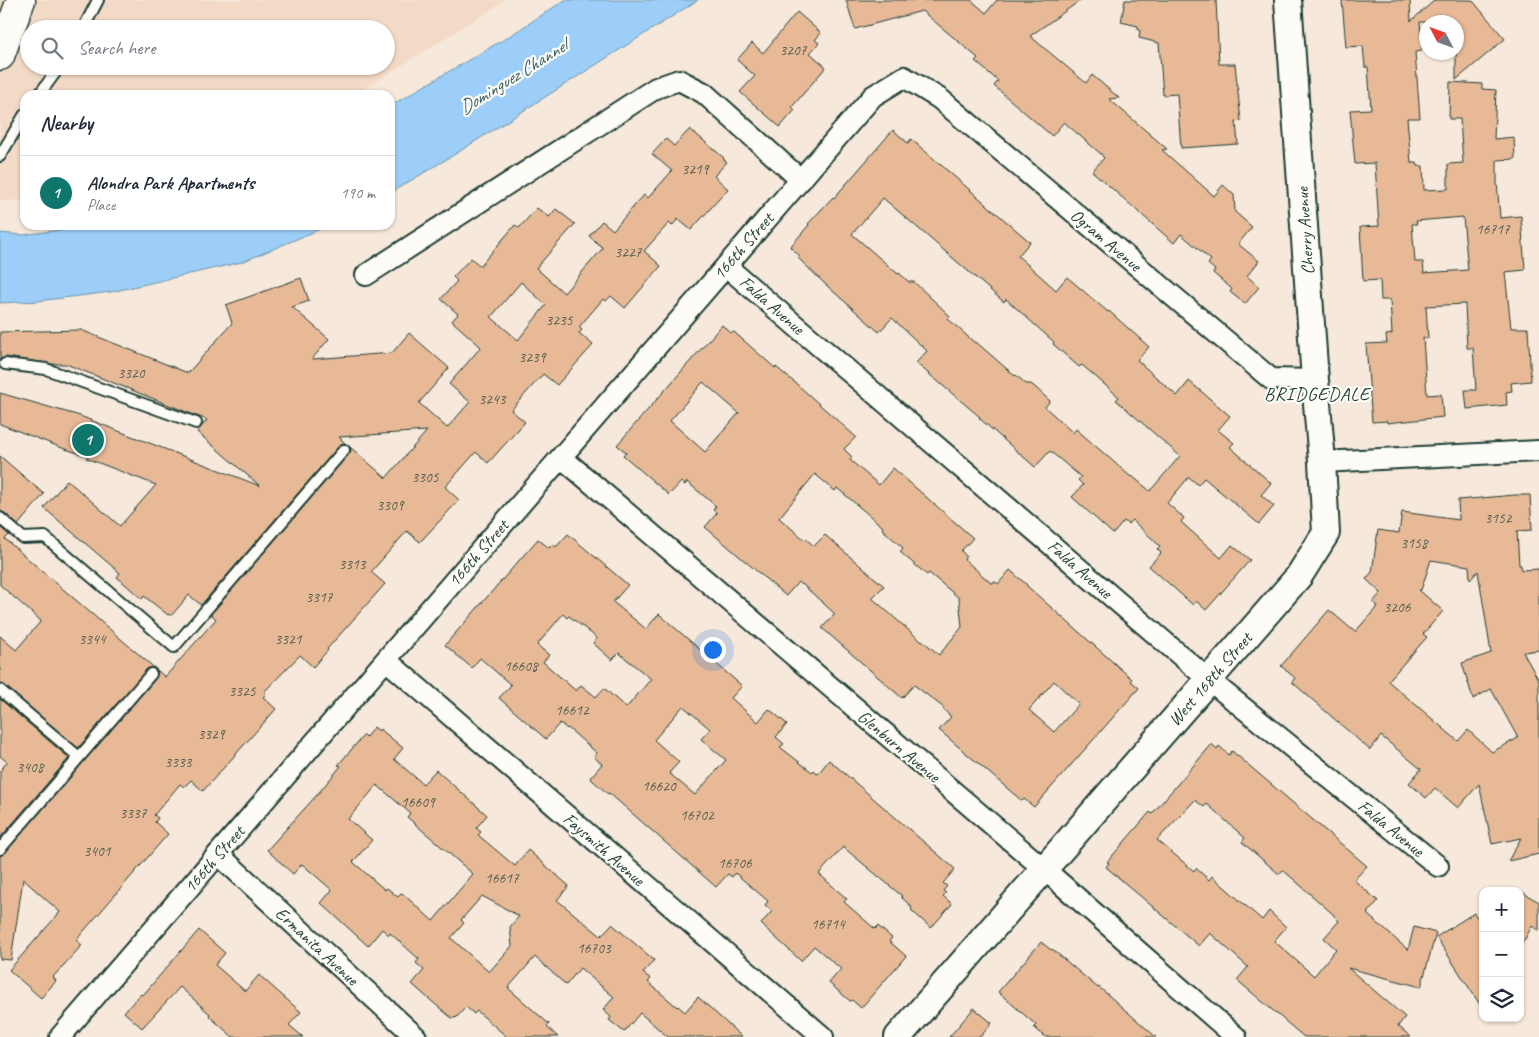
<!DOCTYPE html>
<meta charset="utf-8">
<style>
body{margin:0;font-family:Caveat,sans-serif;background:#f6f6f7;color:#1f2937}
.controls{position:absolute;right:15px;bottom:15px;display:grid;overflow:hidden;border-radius:10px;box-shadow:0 1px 4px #0004}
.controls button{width:45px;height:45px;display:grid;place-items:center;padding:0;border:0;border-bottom:1px solid #e0e1e3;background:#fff;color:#1f2937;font:25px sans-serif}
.compass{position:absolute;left:1419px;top:15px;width:45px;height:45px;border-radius:50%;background:#fff;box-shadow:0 1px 4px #0004;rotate:311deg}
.you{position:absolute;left:712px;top:649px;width:18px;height:18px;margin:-12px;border:4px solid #fff;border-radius:50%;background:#1a73e8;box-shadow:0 0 0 8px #1a73e833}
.badge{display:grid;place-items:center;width:32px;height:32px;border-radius:50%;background:#0f766e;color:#fff;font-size:16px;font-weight:700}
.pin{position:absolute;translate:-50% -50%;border:2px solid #fff;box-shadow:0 1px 5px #0006}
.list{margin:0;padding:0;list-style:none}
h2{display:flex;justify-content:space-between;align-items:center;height:65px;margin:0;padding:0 20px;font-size:21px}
h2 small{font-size:16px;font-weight:400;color:#747a83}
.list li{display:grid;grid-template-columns:32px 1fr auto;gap:15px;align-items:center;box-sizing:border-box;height:75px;padding:0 20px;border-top:1px solid #e0e1e3}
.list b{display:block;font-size:19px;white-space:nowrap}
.list p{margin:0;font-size:16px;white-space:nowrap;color:#747a83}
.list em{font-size:16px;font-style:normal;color:#747a83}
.icon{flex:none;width:28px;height:28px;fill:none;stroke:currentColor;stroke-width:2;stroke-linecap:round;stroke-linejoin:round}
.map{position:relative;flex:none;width:1539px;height:1037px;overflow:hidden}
.search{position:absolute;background:#fff;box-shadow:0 1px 4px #0004;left:20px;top:20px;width:375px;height:55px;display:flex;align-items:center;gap:12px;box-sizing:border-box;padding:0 18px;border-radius:28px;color:#747a83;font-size:19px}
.panel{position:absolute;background:#fff;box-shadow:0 1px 4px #0004;left:20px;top:90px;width:375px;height:140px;border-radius:15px}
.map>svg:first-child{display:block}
</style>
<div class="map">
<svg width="1539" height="1037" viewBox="0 0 1539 1037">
<rect width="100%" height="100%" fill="#f6e8da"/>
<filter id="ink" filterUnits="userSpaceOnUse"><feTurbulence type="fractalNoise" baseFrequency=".02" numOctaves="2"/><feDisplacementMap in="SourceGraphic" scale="10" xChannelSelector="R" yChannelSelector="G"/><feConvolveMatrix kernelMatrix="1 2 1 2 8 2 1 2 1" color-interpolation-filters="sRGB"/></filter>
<g filter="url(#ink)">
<!-- built -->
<path fill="#f2dac6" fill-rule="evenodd" d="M0 0H506L372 84 352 95H25V200L8 201 0 200ZM29 29H386V66H29Z"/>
<!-- water -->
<path fill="#9ccef9" stroke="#6a94aa" d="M565 0H698L457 153 390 193V106L508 37Z
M98 225H330L242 262 111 292 38 301 0 303V233L22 235Z"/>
<!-- building -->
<path fill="#e7b997" stroke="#1f3d34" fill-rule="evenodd" d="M846 0H971L986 13 997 0H1081L1030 36 1086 83 1092 75 1119 98 1109 99 1167 149 1162 150 1214 196 1223 185 1234 195 1235 212 1252 227 1238 244 1259 261 1247 276 1259 287 1245 304 1230 292 1232 289 1213 273 1215 270 1208 264 1211 260 1181 234 1174 243 1092 171 1104 158 1101 154 1064 122 1052 136 994 86 998 81 975 61 978 58 922 11 855 29Z
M1125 0H1216L1219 64H1235L1241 121 1236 122 1238 144 1181 148 1177 94 1163 95 1159 43 1139 38 1140 30 1138 29V26L1121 22Z
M1342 0H1410L1411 21 1435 0H1472L1505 39 1456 80V22H1420L1422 51 1415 52 1420 118H1407L1411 163H1417L1418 166H1423L1424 190 1448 189V164L1463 163 1460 119H1449L1450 82 1482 84V89L1496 90 1494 139 1514 137 1515 159 1497 160V182L1500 218 1521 216 1525 270 1505 272 1511 328H1528L1531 381 1511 383 1512 391 1506 392 1507 405 1467 409 1465 390H1476L1473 348H1467L1465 304 1426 306 1428 338H1423L1427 395 1441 394 1443 417 1387 423V421L1372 422 1366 344 1387 343 1386 335 1392 334 1390 300H1381L1380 280 1363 281 1360 227 1379 226 1375 163 1355 164 1350 110 1371 109 1368 67H1365L1363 46 1346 47ZM1463 217 1468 270 1424 273 1423 262H1415L1412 224H1417L1416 221Z
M797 12 821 33 815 40 819 43 810 53 826 67 792 107 795 110 780 127 740 92 755 76 737 60 752 43 763 53Z
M690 129 724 158 723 159 727 162 714 176 728 189 691 230 678 219 672 226 669 223 644 251 661 266 625 308 611 296 606 301 603 299 579 327 582 330 579 333 593 345 557 385 543 374 511 410 525 422 488 463 476 452 445 487 459 500 420 542 407 531 371 572 385 584 327 649 328 650 313 667 300 655 264 692 266 694 263 697 276 709 203 791 191 780 184 787 180 784 154 815 158 818 155 822 168 834 76 940 82 945 53 977 56 981 41 998 9 970 60 912 23 879 11 960 0 959V856L5 853 156 678 158 672 153 667 146 670 78 748 4 685 0 683V636L16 650 41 621 0 585V527L9 535 5 539 165 677 216 619 211 614 349 454 351 451 350 447 386 478 427 431 339 437 346 444 342 443 339 446 201 605 189 595 171 616 169 614 168 615 144 596 142 599 117 577 120 573 44 508 67 480 120 526 156 485 86 458 88 456 65 449 0 424V393L80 416 260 486 197 432 207 420 66 364H52L6 357 0 359V332L81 330 188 373 232 323 226 305 301 278 309 301 292 307 329 339 312 359 392 353 409 333 449 368 419 403 447 428 470 402 449 384 481 347 452 321 458 314 441 299 457 281 453 277 471 258 480 266 515 225 519 228 537 208 549 217 556 209 575 224 536 268 564 293 603 248 589 236 602 221 613 230 644 195 648 198 672 171 652 154 666 139 674 146ZM521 282 546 305 518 340 491 317Z
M893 130 908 143 911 139 1030 242 1018 256 1056 290 1067 277 1108 312 1109 311 1149 347 1137 360 1177 396 1189 381 1230 416 1218 430 1234 443 1230 447 1271 483 1261 495 1274 506 1259 524 1204 478 1198 485 1189 477 1167 503 1184 518 1181 522 1221 558 1232 545 1250 560 1206 610 1196 601 1193 605 1149 566 1161 553 1157 549 1160 546 1132 520 1128 524 1124 521 1113 534 1072 497 1083 485 1078 480 1081 477 1050 451 1035 467 979 418 980 417 916 363 927 351 892 318 879 332 825 284 798 258 800 256 790 247 809 225 808 224 833 197 834 198ZM883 198 1004 302 1006 299 1054 342 1053 344 1079 367 1082 365 1119 397 1116 400 1180 456 1150 491 1132 476 1131 477 1076 429 1073 433 1045 407 1050 401 1036 388 1031 384H1026L1016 375 1015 376 976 342 975 343 948 319 950 316 914 282H909L899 273 898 274 852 234Z
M722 325 731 333 734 332 775 368 776 367 800 387 856 437 844 449 852 457 850 460 879 485 893 468 973 538 961 551 966 556 964 559 992 584 994 581 998 584 1010 570 1027 585V586L1132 679 1131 681 1139 688 1034 807 1024 799 1022 801 939 730 951 717 943 709 944 708 914 685 902 698 822 628 835 614 802 584 801 585 798 582 786 596 705 527 717 513 713 510 716 506 687 482 685 485 681 482 669 495 623 455 626 452 617 445ZM703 382 739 413 705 452 670 421ZM815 474 835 491 837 488 883 527 882 529 903 548 900 552 927 575 929 573 959 598 962 627 939 655 922 640 921 641 872 598 884 586 863 568 825 535 814 546 806 539 805 540 779 518ZM1054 681 1079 704 1054 732 1029 710Z
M0 456 44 494 18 525 5 513 0 511Z
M1515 495H1530L1532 530 1517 531 1519 565H1521V570L1539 569V650L1523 652 1539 681V854L1508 861 1521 838 1492 844 1479 784 1458 808 1435 788 1426 798 1409 783 1421 769 1381 736 1370 750 1292 682 1295 678 1281 666 1329 610 1355 632 1378 606 1373 602 1381 593 1366 579 1372 572 1378 530 1399 533 1402 512 1459 520 1458 500ZM1431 560 1469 566 1470 580 1478 571 1491 653 1462 663 1473 699 1491 689 1518 738 1492 752 1468 730 1458 741 1388 681 1427 637 1423 634 1443 611 1419 590H1421Z
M568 534 628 585 613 602 646 629 659 614 742 686 731 698 758 722 769 709 787 724 776 737 784 744 780 747 812 772 814 770 818 774 829 760 955 869 943 883 947 886 943 891 946 893 943 896 952 904 931 928 912 911 911 906 901 897 902 896 843 847 819 874 847 899 844 902 875 929 878 926 892 938 889 941 906 956 861 1008 852 1000 850 1001 829 983 841 969 814 946 801 961 761 924 772 911 765 905 768 901 735 873 732 877 728 874 716 887 609 793 608 794 590 778 602 764 594 757 597 753 568 728 567 729 560 723 546 739 499 698 511 685 480 658 472 668 445 645 538 539 549 548 553 544 556 547ZM563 614 567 618 569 616 597 638 593 643 612 660 619 653 651 679 626 708 604 688 596 697 581 685 576 691 543 662 549 655 537 645ZM683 706 710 729 701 739 726 760 695 795 669 773 679 762 654 740Z
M0 699 69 758 0 838V771L7 762 0 756Z
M374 727 379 731 380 729 403 748 394 759 423 784 436 770 487 815 476 828 481 832 478 835 515 866 528 850 569 886 557 900 601 936 612 924 654 960 643 973 651 979 648 982 677 1007 678 1006 685 1012 698 997 742 1037H668L640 1013 624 1032 609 1020 611 1017 603 1010 614 997 580 968 566 985 535 957 508 988 549 1024 547 1027 558 1037H507L477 1011 474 1014 466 1007 456 1018 455 1017 453 1019 429 999 412 984 424 970 416 963 419 959 390 933 389 935 382 929 368 946 321 903 332 890 302 864 293 874 267 850 316 796 341 766 338 765 364 735 366 737ZM377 785 410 813 407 817 473 874 433 921 402 893 398 897 387 888 385 890 353 862 372 840 348 819ZM482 896 519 916 510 927 512 946 489 972 451 938 464 923 461 920Z
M1212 744 1217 749 1219 746 1229 755 1232 751 1367 866 1354 880 1378 901 1367 914 1408 950 1414 927 1436 933 1421 987 1348 968 1405 1017 1398 1026 1411 1037H1304L1237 980 1248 967 1210 933 1199 946 1106 867 1109 863 1107 862 1150 812 1152 814ZM1195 800 1204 807 1207 804 1245 838 1242 842 1279 874 1283 870 1334 915V916L1339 921 1324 938 1336 949 1314 976 1274 941 1286 927 1269 911 1262 920 1212 876 1209 880 1196 868 1194 871 1157 840Z
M1520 891 1539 902V931L1532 926 1520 948Z
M1474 913 1483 926V1009L1436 937Z
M199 930 225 953 215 965 245 991 259 975 301 1012 289 1025 303 1037H233L209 1016 210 1014 180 987 142 1028 124 1012 141 994 143 995Z
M1041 942 1051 950 1052 949 1098 988 1099 987 1156 1037H1045L1034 1027 1036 1025 998 992Z
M974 1008 992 1023 980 1037H949Z"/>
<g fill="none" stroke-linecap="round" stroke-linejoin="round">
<defs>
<path id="service" d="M83 29 98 0
M39 95 60 66
M0 156 25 114
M5 364 46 369 196 423
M0 518 23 538 45 537 174 647 344 450
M0 690 79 757
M0 849 151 674"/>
<path id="minor" d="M726 266 1209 680 1438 866
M366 275 656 88 679 80 704 93 801 180
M561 457 1044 869 1236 1037
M1322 462 1539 451
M386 660 823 1037
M218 854 416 1037
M60 1037 873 96 904 77 940 99 1271 379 1315 380"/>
<path id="tertiary" d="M898 1037 1299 576 1326 533 1322 462 1315 380 1288 0"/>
<path id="primary" d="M0 56 21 0"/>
</defs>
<!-- service casing -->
<use href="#service" stroke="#1f3d34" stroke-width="14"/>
<!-- minor casing -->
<use href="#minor" stroke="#1f3d34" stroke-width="24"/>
<!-- tertiary casing -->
<use href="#tertiary" stroke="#1f3d34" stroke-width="30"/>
<!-- primary casing -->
<use href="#primary" stroke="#1f3d34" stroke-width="31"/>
<!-- service -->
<use href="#service" stroke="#fdfcf7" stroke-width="10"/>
<!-- minor -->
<use href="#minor" stroke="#fdfcf7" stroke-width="20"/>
<!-- tertiary -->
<use href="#tertiary" stroke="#fdfcf7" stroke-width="26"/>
<!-- primary -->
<use href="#primary" stroke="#fdfcf7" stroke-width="28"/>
</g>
</g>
<g text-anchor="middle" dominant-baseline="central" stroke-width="4.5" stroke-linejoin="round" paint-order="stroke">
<!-- number labels -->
<g font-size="15" fill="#515c4d">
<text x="793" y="50">3207</text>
<text x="695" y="169">3219</text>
<text x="1493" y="229">16717</text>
<text x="628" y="252">3227</text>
<text x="559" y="320">3235</text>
<text x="532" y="357">3239</text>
<text x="131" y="373">3320</text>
<text x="492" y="399">3243</text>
<text x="425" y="477">3305</text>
<text x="390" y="505">3309</text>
<text x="1498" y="518">3152</text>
<text x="1414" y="543">3158</text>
<text x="352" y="564">3313</text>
<text x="319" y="597">3317</text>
<text x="1397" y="607">3206</text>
<text x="92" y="639">3344</text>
<text x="288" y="639">3321</text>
<text x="521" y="666">16608</text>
<text x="242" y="691">3325</text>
<text x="572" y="710">16612</text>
<text x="211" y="734">3329</text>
<text x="178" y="762">3333</text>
<text x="30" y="767">3408</text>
<text x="659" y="786">16620</text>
<text x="418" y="802">16609</text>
<text x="133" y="813">3337</text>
<text x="697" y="815">16702</text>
<text x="97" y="851">3401</text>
<text x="735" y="863">16706</text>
<text x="502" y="878">16617</text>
<text x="828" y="924">16714</text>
<text x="594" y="948">16703</text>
</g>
<!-- street labels -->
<g font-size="18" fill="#1f3d34" stroke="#fdfcf7">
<text transform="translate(1305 231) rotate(-94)">Cherry Avenue</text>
<text transform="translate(1106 240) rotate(40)">Ogram Avenue</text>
<text transform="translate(743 246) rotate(-49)">166th Street</text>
<text transform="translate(772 305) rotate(41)">Falda Avenue</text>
<text transform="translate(478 553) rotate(-49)">166th Street</text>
<text transform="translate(1080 569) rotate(41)">Falda Avenue</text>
<text transform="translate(1210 679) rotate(-49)">West 168th Street</text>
<text transform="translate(899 746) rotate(40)">Glenburn Avenue</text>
<text transform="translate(1391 828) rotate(39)">Falda Avenue</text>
<text transform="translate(604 849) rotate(41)">Faysmith Avenue</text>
<text transform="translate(214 859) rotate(-49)">166th Street</text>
<text transform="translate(317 946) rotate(43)">Ermanita Avenue</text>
</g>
<!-- water labels -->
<g font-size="19" font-style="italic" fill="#3e6165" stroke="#fdfcf7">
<text transform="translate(513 77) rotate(-32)">Dominguez Channel</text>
</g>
<!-- neighbourhood labels -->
<g font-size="19" letter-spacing="1" fill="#1f3d34" stroke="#fdfcf7">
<text x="1317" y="394">BRIDGEDALE</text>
</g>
</g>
</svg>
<div class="controls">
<button>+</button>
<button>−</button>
<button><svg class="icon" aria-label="layers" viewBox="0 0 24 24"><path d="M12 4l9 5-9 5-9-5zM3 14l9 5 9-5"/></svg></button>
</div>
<svg class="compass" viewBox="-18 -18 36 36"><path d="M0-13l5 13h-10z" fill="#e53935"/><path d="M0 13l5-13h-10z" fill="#747a83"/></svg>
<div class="you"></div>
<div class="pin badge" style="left:88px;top:440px">1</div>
<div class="search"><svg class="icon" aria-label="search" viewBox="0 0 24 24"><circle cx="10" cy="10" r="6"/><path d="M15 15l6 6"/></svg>Search here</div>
<section class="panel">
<h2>Nearby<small></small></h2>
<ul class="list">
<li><span class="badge">1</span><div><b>Alondra Park Apartments</b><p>Place</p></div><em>190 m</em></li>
</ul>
</section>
</div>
